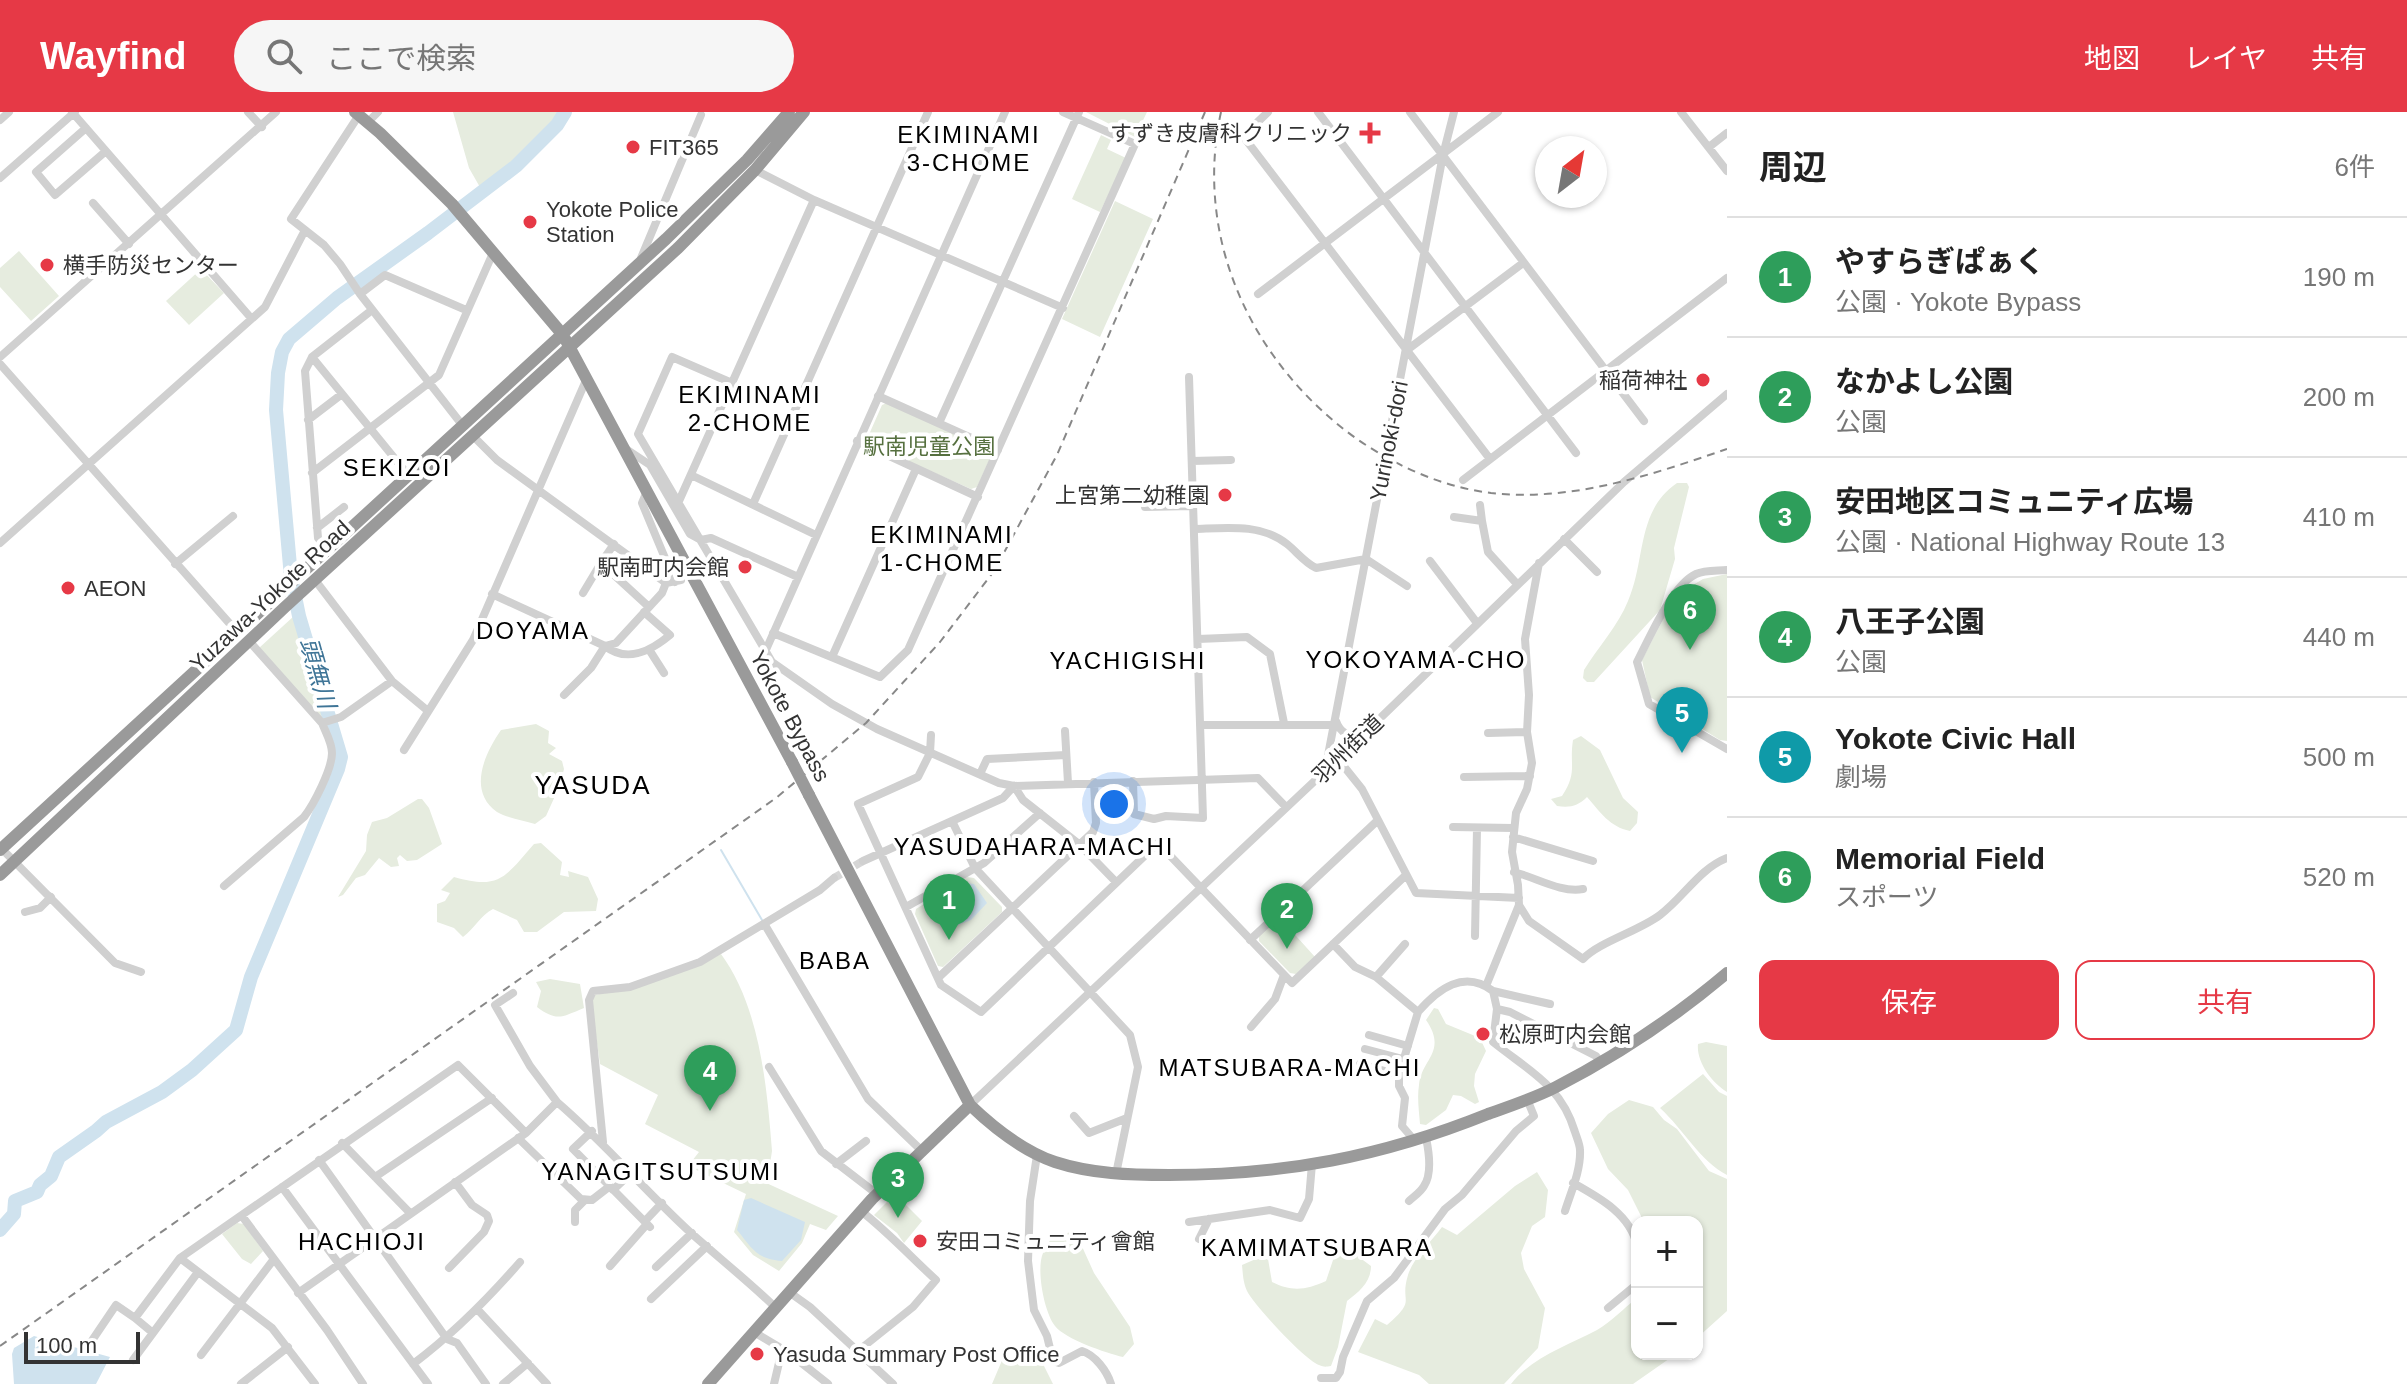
<!DOCTYPE html>
<html lang="ja">
<meta charset="utf-8">
<style>
body{margin:0;font-family:Arial,"Noto Sans JP",sans-serif;background:#f6f6f6;color:#222}
.controls{position:absolute;right:24px;bottom:24px;display:grid;overflow:hidden;border-radius:16px;box-shadow:0 2px 6px #0004}
.controls button{width:72px;height:72px;display:grid;place-items:center;padding:0;border:0;border-bottom:2px solid #e0e0e0;background:#fff;color:#222;font:40px sans-serif}
.compass{position:absolute;left:1535px;top:24px;width:72px;height:72px;border-radius:50%;background:#fff;box-shadow:0 2px 6px #0004;rotate:31deg}
.scale{position:absolute;left:24px;bottom:20px;width:116px;box-sizing:border-box;padding-left:8px;border:4px solid #333;border-top:0;font-size:22px;line-height:28px;white-space:nowrap;color:#333;-webkit-text-stroke:6px #fff;paint-order:stroke}
.you{position:absolute;left:1114px;top:692px;width:28px;height:28px;margin:-20px;border:6px solid #fff;border-radius:50%;background:#1a73e8;box-shadow:0 0 0 12px #1a73e833}
.badge{display:grid;place-items:center;width:52px;height:52px;border-radius:50%;background:#e63946;color:#fff;font-size:26px;font-weight:700}
.pin{position:absolute;translate:-50% -66px;filter:drop-shadow(0 2px 4px #0008)}
.pin::after{content:'';position:absolute;top:42px;width:28px;height:24px;background:inherit;clip-path:polygon(0 0,100% 0,50% 100%)}
.list{margin:0;padding:0;list-style:none}
h2{display:flex;justify-content:space-between;align-items:center;height:104px;margin:0;padding:0 32px;font-size:34px}
h2 small{font-size:26px;font-weight:400;color:#767676}
.list li{display:grid;grid-template-columns:52px 1fr auto;gap:24px;align-items:center;box-sizing:border-box;height:120px;padding:0 32px;border-top:2px solid #e0e0e0}
.list b{display:block;font-size:30px;white-space:nowrap}
.list p{margin:0;font-size:26px;white-space:nowrap;color:#767676}
.list em{font-size:26px;font-style:normal;color:#767676}
.actions{display:flex;gap:16px;padding:24px 32px}
.actions a{flex:1;padding:18px 0;border:2px solid #e63946;border-radius:16px;text-align:center;font-size:28px;color:#e63946}
.actions .main{background:#e63946;color:#fff}
.icon{flex:none;width:44px;height:44px;fill:none;stroke:currentColor;stroke-width:2;stroke-linecap:round;stroke-linejoin:round}
.map{position:relative;flex:none;width:1727px;height:1272px;overflow:hidden}
header{display:flex;align-items:center;gap:48px;box-sizing:border-box;height:112px;padding:0 40px;background:#e63946;color:#fff}
header strong{font-size:38px}
nav{display:flex;gap:44px;margin-inline-start:auto;font-size:28px}
.search{width:560px;height:72px;background:#f6f6f6;display:flex;align-items:center;gap:20px;box-sizing:border-box;padding:0 28px;border-radius:44px;color:#767676;font-size:30px}
main{display:flex}
aside{flex:1;background:#fff}
.map>svg:first-child{display:block}
</style>
<header>
<strong>Wayfind</strong>
<div class="search"><svg class="icon" aria-label="search" viewBox="0 0 24 24"><circle cx="10" cy="10" r="6"/><path d="M15 15l6 6"/></svg>ここで検索</div>
<nav><a>地図</a><a>レイヤ</a><a>共有</a></nav>
</header>
<main>
<div class="map">
<svg width="1727" height="1272" viewBox="0 0 1727 1272">
<rect width="100%" height="100%" fill="#fff"/>
<!-- green -->
<path fill="#e6ecdf" d="M453 0H558C543 25 508 65 481 77L469 56Z
M1086 0H1147L1135 25Z
M1101 23 1111 28 1107 37 1126 46 1100 100 1072 87Z
M1115 89 1153 107 1100 225 1062 207Z
M19 139 59 184 31 209 0 175V156Z
M201 157 224 181 189 213 166 189Z
M887 291 990 336 992 342 977 375 971 377 869 332 867 327 882 293Z
M1677 371H1687L1689 375 1674 436 1675 447 1660 498 1594 570H1587L1583 566 1584 558C1598 535 1618 514 1628 489 1646 448 1636 399 1677 371Z
M1727 462V629L1720 628 1650 585 1642 548 1670 494 1688 476 1703 467Z
M294 504 325 604 322 607 259 536Z
M536 612 549 619 548 631 556 636 549 642 562 649 564 657 560 673 546 704 535 712C523 708 507 706 497 700 467 679 485 641 501 618Z
M1581 624 1600 638 1623 686 1638 700 1637 711 1630 719C1610 715 1600 700 1587 685 1578 694 1570 696 1557 694L1551 687 1562 684C1578 660 1569 653 1573 628Z
M418 687H422L429 696 442 732 417 748 407 749 400 743 397 746 399 754 391 755 379 746 365 763 356 766 343 783 338 785 366 739 367 723 372 710 387 706Z
M541 731 562 750 560 763 569 765 568 759 588 765 598 787 596 799 564 800 537 820H524L517 808 493 797C480 804 475 816 463 825L454 816 437 810V792L445 789 450 781 441 778 454 765C500 778 505 765 534 732Z
M967 765 974 766 1002 795V800L943 855 938 854 915 802 916 797Z
M1279 805 1315 845 1296 862 1290 861 1259 829V823Z
M721 842C760 895 767 975 772 1039L770 1052 762 1069 838 1104 826 1118 810 1112 802 1131 779 1159 753 1143 734 1120 746 1082 688 1054 699 1040 645 1012 658 983 600 952 591 890 594 883C639 876 680 862 721 842Z
M550 867 580 872 584 896C562 905 557 910 537 895L541 879 536 870Z
M1434 896 1438 897 1446 912 1480 926 1486 939 1475 962 1474 974 1479 990 1475 992 1461 984 1453 983 1446 998 1426 1013 1420 1012C1419 999 1417 986 1419 973 1421 947 1448 940 1426 908Z
M1706 930 1727 934V980C1712 971 1696 950 1698 932Z
M1703 962 1719 980 1727 984V1063C1701 1050 1683 1017 1660 996Z
M1629 988 1653 995 1664 1008 1677 1017 1709 1059 1727 1067V1199L1697 1226V1110H1644L1628 1078 1608 1057 1591 1021 1608 1002Z
M1537 1060 1548 1078 1545 1105 1532 1114 1521 1141 1524 1157 1545 1196 1538 1236 1504 1272H1429L1419 1263 1358 1240 1375 1207 1387 1213C1418 1186 1399 1192 1408 1163 1413 1146 1432 1129 1442 1115L1457 1123 1515 1074Z
M895 1082 922 1109 904 1131 897 1121 874 1103Z
M237 1111 244 1112 263 1139 251 1152 242 1147 222 1122Z
M1075 1119 1094 1161 1130 1215 1134 1232 1123 1245C1106 1241 1065 1227 1055 1214 1044 1200 1036 1157 1043 1141 1045 1135 1049 1130 1052 1125Z
M1344 1134 1371 1154C1371 1170 1359 1180 1347 1189L1338 1235 1331 1254C1325 1255 1324 1255 1319 1253 1305 1248 1254 1193 1247 1179 1243 1170 1243 1163 1242 1153L1258 1146 1268 1147 1272 1170C1292 1180 1306 1178 1326 1169L1335 1142Z
M1637 1186V1242H1676L1633 1272H1511C1532 1245 1567 1234 1597 1218 1611 1210 1624 1196 1637 1186Z
M1003 1246H1026L1042 1250 1053 1272H992Z"/>
<!-- water -->
<path fill="#cfe2ee" d="M967 771 974 772 987 791 971 808 958 813 939 796 938 790Z
M751 1086 805 1110 801 1128 782 1149C756 1147 752 1136 737 1118L744 1088Z
M34 1224 110 1245 96 1272H14L12 1242 14 1236Z"/>
<g fill="none" stroke-linecap="round" stroke-linejoin="round">
<!-- stream -->
<path stroke="#cfe2ee" stroke-width="2" d="M721 738 762 808"/>
<!-- river -->
<path stroke="#cfe2ee" stroke-width="14" d="M0 1118 14 1102 15 1089 37 1080 40 1073 51 1064 59 1045 96 1019 106 1010 162 980 192 958 236 918 251 865 338 657 341 645 299 504 291 465 276 298 278 261 282 240 289 227 337 186 428 121 516 54 557 13 565 0"/>
<!-- minor-tunnel -->
<path stroke="#d6d6d6" stroke-width="8" stroke-dasharray="8 4" stroke-linecap="butt" d="M688 465 705 456
M834 766 863 749"/>
<!-- minor -->
<path stroke="#d0d0d0" stroke-width="8" d="M72 0 251 206
M248 0 262 15
M1268 0 1243 24 1490 347
M1318 0 1576 341
M1410 0 1644 309
M1681 0 1727 59
M359 3 291 107 324 133 340 152 360 182 463 314
M0 8 9 0
M368 10 378 0
M86 16 36 60 55 83 106 39
M1709 35 1727 21
M755 58 814 88 1063 196
M0 66 75 0
M93 91 129 132
M641 146 701 3
M360 182 385 163 466 198
M1258 182 1498 0
M1407 238 1523 151
M0 245 276 0
M312 245 409 364
M0 252 238 521
M732 271 672 245 638 322 772 550 832 592 877 617 999 671 1014 674 1258 666 1286 695
M878 284 998 338
M308 308 342 282
M939 311 1079 0
M474 325 497 348 666 471 681 468
M857 329 978 385
M626 337 650 353 690 422 701 428 711 426 798 465
M1192 349 1231 348
M312 361 439 263 493 141
M691 363 816 423
M1463 368 1727 166
M647 379 642 391 675 470
M679 389 814 88
M753 392 928 0
M1480 393 1482 409
M1145 395 1193 394
M1454 405 1482 409 1488 440 1517 472
M317 416 344 395
M1194 417C1225 416 1261 411 1287 432 1297 440 1304 450 1316 456L1366 447 1407 474
M1564 427 1597 460
M0 431 265 195 304 120
M614 432 601 451 649 495
M328 438 318 426 305 259 312 245 372 198
M1430 449 1477 511
M175 452 233 404
M1727 458C1717 459 1705 458 1696 462 1672 473 1649 527 1637 550L1649 592 1727 637
M315 468 392 569 428 599
M583 481 601 451
M492 482 605 534 616 531 662 481 666 471
M773 521 880 565 908 538 1135 32 1063 0
M1198 527 1247 525 1270 542 1284 611
M249 529 322 611 341 605 392 569
M650 539 664 561
M765 540 1005 0
M832 545 916 357
M564 583 591 556 605 534C628 552 652 538 670 523L644 500
M1336 609C1340 621 1350 626 1362 623
M1200 613H1334
M1065 619 1068 671
M1488 621 1527 620
M931 623 930 641 918 665 858 692 941 873 981 900 1158 731 1292 871 1406 763
M404 638 473 528 587 266
M1338 647 1362 677 1416 781 1519 786
M1325 659 1443 43 1454 0
M980 662 987 647 1066 643
M1464 665 1530 664
M1133 669 1134 702 1154 707 1166 704 1203 706 1189 265
M1014 674 1023 688 1080 733 1116 770
M952 709 975 756 1130 923 1138 955 1116 1062
M1453 715 1513 716
M1513 725 1593 749
M0 735 115 851 141 860
M863 749 1003 686 1014 674
M1514 760C1537 766 1561 781 1583 777
M224 774 304 705C314 692 332 657 332 641 332 631 326 621 322 611
M1519 793 1529 809 1583 847C1599 830 1639 819 1660 803 1684 785 1699 757 1727 746
M906 795 984 751 1040 701
M25 800 40 796 51 785
M765 813 868 987 922 1039
M1475 824 1477 716
M1250 828 1377 709
M1333 832 1355 855 1376 865 1418 900C1438 877 1464 857 1493 879L1497 897 1493 930C1529 959 1561 973 1575 1020 1577 1026 1580 1033 1580 1038 1581 1058 1571 1080 1565 1099
M1376 865 1405 832
M938 866 1093 720 1096 711 1094 670
M1486 874 1519 793 1518 773 1512 740 1516 701 1527 677 1532 651 1527 620 1529 583 1525 527 1539 451
M1493 879 1550 892
M513 881 495 893 530 954 557 990
M1497 897 1510 900 1596 944 1600 950
M1251 915 1275 887 1284 863
M1369 923 1408 934
M1365 937 1403 947
M1360 952 1399 963
M769 955 821 1039 877 1082
M970 993 1338 647 1624 370 1727 282
M1074 1004 1089 1021 1127 1006
M592 1019 573 1037 650 1115
M518 1026 581 1087 592 1088 610 1074
M1415 1029 1402 1014 1405 986 1399 974V963L1418 900
M603 1030 589 888 593 879 630 875 700 850 820 778 834 766
M342 1031 410 1101
M1037 1043 1030 1089 1028 1149 1034 1198 1047 1224 1053 1249 1059 1251 1082 1239C1095 1243 1107 1259 1111 1272
M319 1048 447 1227 457 1231 486 1272
M836 1052 866 1029
M375 1065 492 986
M1573 1071C1600 1086 1631 1103 1637 1134
M282 1075 428 1272
M613 1078 632 1060
M1409 1089C1413 1085 1421 1080 1424 1074 1432 1062 1429 1040 1426 1026
M242 1104 327 1218 363 1272
M645 1109 662 1091
M575 1110V1098L585 1088
M1189 1110 1270 1098 1300 1106 1309 1087 1312 1052
M1199 1127 1209 1107
M180 1146 272 1216 315 1272
M610 1154 647 1112
M656 1155 692 1121
M449 1156 484 1120 489 1109 487 1103 472 1093 455 1070
M789 1180 810 1195 893 1272
M298 1181 526 1021 557 990C605 1031 645 1079 691 1121 719 1146 748 1169 775 1195
M651 1187 707 1134
M1608 1196 1637 1172
M478 1198 547 1272
M135 1206 153 1221
M754 1220 789 1241 828 1272
M91 1230 116 1193 135 1206 180 1146 458 953 526 1021
M858 1239 913 1195 936 1168C911 1145 888 1120 861 1099
M201 1243 274 1147
M133 1248 198 1160
M413 1252C453 1222 487 1188 520 1150
M1321 1266H1336L1340 1260 1343 1245 1367 1189 1394 1166 1445 1097 1462 1083 1516 1019 1534 1004 1527 987
M241 1272 288 1235
M503 1272 528 1251
M774 1272 782 1238"/>
<!-- highway -->
<path stroke="#9a9a9a" stroke-width="12" d="M355 0 380 21 452 92 563 223 792 650
M809 683 970 993C994 1016 1023 1039 1055 1050 1092 1062 1130 1063 1169 1063 1284 1063 1381 1045 1488 1002 1510 994 1535 986 1556 975 1616 944 1675 905 1727 861
M0 738 666 127 747 48 789 0
M0 763 285 495 678 136 755 58 804 0
M708 1272 872 1087 970 993"/>
<!-- rail -->
<path stroke="#888" stroke-width="2" stroke-dasharray="8 6" stroke-linecap="butt" d="M1221 0C1193 128 1253 253 1357 327 1396 354 1442 375 1491 381 1572 390 1651 363 1727 337
M0 1234 776 686 866 611 940 530 994 459 1057 343 1205 0"/>
<!-- highway-bridge -->
<path stroke="#9a9a9a" stroke-width="12" d="M792 650 809 683"/>
</g>
<!-- markers -->
<g fill="#e63946" stroke="#fff" stroke-width="3">
<path d="M1366 9h8v8h8v8h-8v8h-8v-8h-8v-8h8z"/>
<circle cx="633" cy="35" r="8"/>
<circle cx="530" cy="110" r="8"/>
<circle cx="47" cy="153" r="8"/>
<circle cx="1703" cy="268" r="8"/>
<circle cx="1225" cy="383" r="8"/>
<circle cx="745" cy="455" r="8"/>
<circle cx="68" cy="476" r="8"/>
<circle cx="1483" cy="922" r="8"/>
<circle cx="920" cy="1129" r="8"/>
<circle cx="757" cy="1242" r="8"/>
</g>
<g text-anchor="middle" dominant-baseline="central" stroke-width="8" stroke-linejoin="round" paint-order="stroke">
<!-- poi labels -->
<g font-size="22" fill="#333" stroke="#fff" text-anchor="start">
<text x="1352" y="21" text-anchor="end">すずき皮膚科クリニック</text>
<text x="649" y="35">FIT365</text>
<text x="546" y="97">Yokote Police<tspan x="546" dy="25">Station</tspan></text>
<text x="63" y="153">横手防災センター</text>
<text x="1687" y="268" text-anchor="end">稲荷神社</text>
<text x="1209" y="383" text-anchor="end">上宮第二幼稚園</text>
<text x="729" y="455" text-anchor="end">駅南町内会館</text>
<text x="84" y="476">AEON</text>
<text x="1499" y="922">松原町内会館</text>
<text x="936" y="1129">安田コミュニティ會館</text>
<text x="773" y="1242">Yasuda Summary Post Office</text>
</g>
<!-- street labels -->
<g font-size="22" fill="#333" stroke="#fff">
<text transform="translate(1389 329) rotate(-79)">Yurinoki-dori</text>
<text transform="translate(270 484) rotate(-43)">Yuzawa-Yokote Road</text>
<text transform="translate(790 604) rotate(62)">Yokote Bypass</text>
<text transform="translate(1348 637) rotate(-44)">羽州街道</text>
</g>
<!-- park labels -->
<g font-size="22" fill="#56703f" stroke="#fff">
<text x="929" y="334">駅南児童公園</text>
</g>
<!-- neighbourhood labels -->
<g font-size="24" letter-spacing="2" fill="#000" stroke="#fff">
<text x="969" y="22">EKIMINAMI<tspan x="969" dy="28">3-CHOME</tspan></text>
<text x="750" y="282">EKIMINAMI<tspan x="750" dy="28">2-CHOME</tspan></text>
<text x="397" y="355">SEKIZOI</text>
<text x="942" y="422">EKIMINAMI<tspan x="942" dy="28">1-CHOME</tspan></text>
<text x="533" y="518">DOYAMA</text>
<text x="1416" y="547">YOKOYAMA-CHO</text>
<text x="1128" y="548">YACHIGISHI</text>
<text x="1034" y="734">YASUDAHARA-MACHI</text>
<text x="835" y="848">BABA</text>
<text x="1290" y="955">MATSUBARA-MACHI</text>
<text x="661" y="1059">YANAGITSUTSUMI</text>
<text x="362" y="1129">HACHIOJI</text>
<text x="1317" y="1135">KAMIMATSUBARA</text>
</g>
<!-- water labels -->
<g font-size="24" font-style="italic" fill="#3f7597" stroke="#fff">
<text transform="translate(318 561) rotate(74)">頭無川</text>
</g>
<!-- quarter labels -->
<g font-size="26" letter-spacing="2" fill="#000" stroke="#fff">
<text x="593" y="673">YASUDA</text>
</g>
</g>
</svg>
<div class="controls">
<button>+</button>
<button>−</button>
</div>
<svg class="compass" viewBox="-18 -18 36 36"><path d="M0-13l5 13h-10z" fill="#e53935"/><path d="M0 13l5-13h-10z" fill="#767676"/></svg>
<div class="scale">100 m</div>
<div class="you"></div>
<div class="pin badge" style="left:949px;top:828px;background:#2e9e5b">1</div>
<div class="pin badge" style="left:1287px;top:837px;background:#2e9e5b">2</div>
<div class="pin badge" style="left:898px;top:1106px;background:#2e9e5b">3</div>
<div class="pin badge" style="left:710px;top:999px;background:#2e9e5b">4</div>
<div class="pin badge" style="left:1682px;top:641px;background:#0f9aa8">5</div>
<div class="pin badge" style="left:1690px;top:538px;background:#2e9e5b">6</div>
</div>
<aside>
<h2>周辺<small>6件</small></h2>
<ul class="list">
<li><span class="badge" style="background:#2e9e5b">1</span><div><b>やすらぎぱぁく</b><p>公園 · Yokote Bypass</p></div><em>190 m</em></li>
<li><span class="badge" style="background:#2e9e5b">2</span><div><b>なかよし公園</b><p>公園</p></div><em>200 m</em></li>
<li><span class="badge" style="background:#2e9e5b">3</span><div><b>安田地区コミュニティ広場</b><p>公園 · National Highway Route 13</p></div><em>410 m</em></li>
<li><span class="badge" style="background:#2e9e5b">4</span><div><b>八王子公園</b><p>公園</p></div><em>440 m</em></li>
<li><span class="badge" style="background:#0f9aa8">5</span><div><b>Yokote Civic Hall</b><p>劇場</p></div><em>500 m</em></li>
<li><span class="badge" style="background:#2e9e5b">6</span><div><b>Memorial Field</b><p>スポーツ</p></div><em>520 m</em></li>
</ul>
<div class="actions"><a class="main">保存</a><a>共有</a></div>
</aside>
</main>
